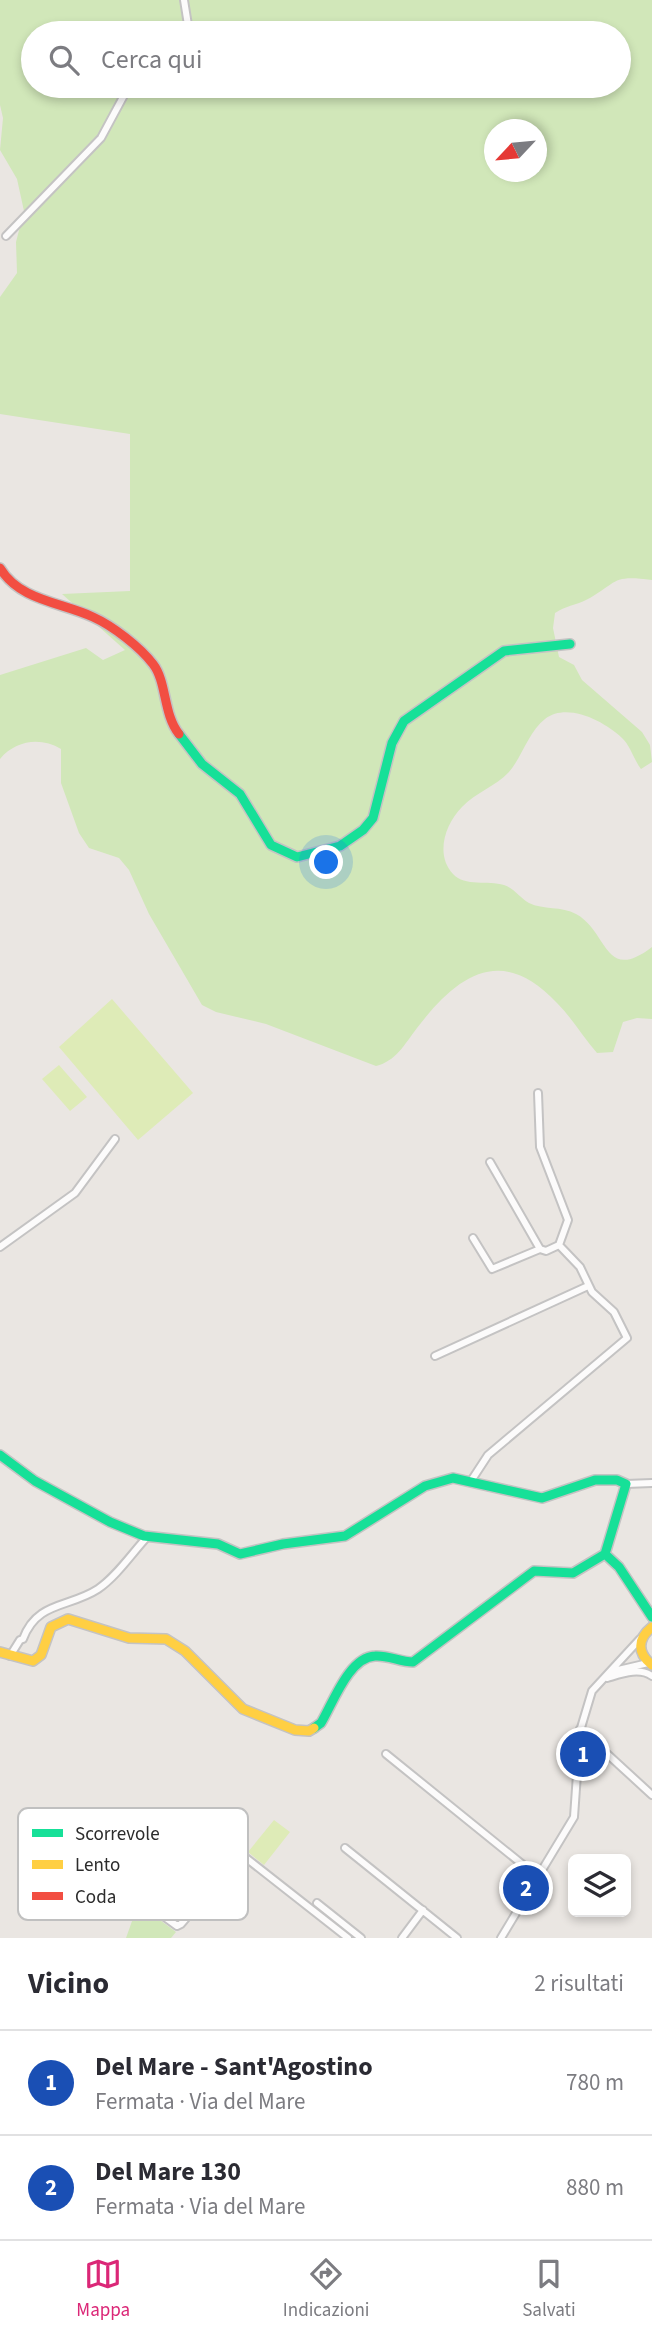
<!DOCTYPE html>
<html lang="it">
<meta charset="utf-8">
<style>
body{margin:0;font-family:"Source Sans 3",sans-serif;background:#f7f7f7;color:#2b2b33}
.controls{position:absolute;right:21px;bottom:21px;display:grid;overflow:hidden;border-radius:10px;box-shadow:0 4px 10px #0003}
.controls button{width:63px;height:63px;display:grid;place-items:center;padding:0;border:0;border-bottom:2px solid #e1e1e2;background:#fff;color:#2b2b33;font:35px sans-serif}
.compass{position:absolute;left:484px;top:119px;width:63px;height:63px;border-radius:50%;background:#fff;box-shadow:0 4px 10px #0003;rotate:244deg}
.you{position:absolute;left:327px;top:863px;width:24px;height:24px;margin:-18px;border:5px solid #fff;border-radius:50%;background:#1a73e8;box-shadow:0 0 0 10px #1a73e833}
.badge{display:grid;place-items:center;width:46px;height:46px;border-radius:50%;background:#db2777;color:#fff;font-size:23px;font-weight:700}
.pin{position:absolute;translate:-50% -50%;border:4px solid #fff;box-shadow:0 2px 7px #0006}
.list{margin:0;padding:0;list-style:none}
h2{display:flex;justify-content:space-between;align-items:center;height:91px;margin:0;padding:0 28px;font-size:30px}
h2 small{font-size:23px;font-weight:400;color:#7c7c81}
.list li{display:grid;grid-template-columns:46px 1fr auto;gap:21px;align-items:center;box-sizing:border-box;height:105px;padding:0 28px;border-top:2px solid #e1e1e2}
.list b{display:block;font-size:26px;white-space:nowrap}
.list p{margin:0;font-size:23px;white-space:nowrap;color:#7c7c81}
.list em{font-size:23px;font-style:normal;color:#7c7c81}
.icon{flex:none;width:38px;height:38px;fill:none;stroke:currentColor;stroke-width:2;stroke-linecap:round;stroke-linejoin:round}
.map{position:relative;flex:none;width:652px;height:1938px;overflow:hidden}
.search{position:absolute;background:#fff;box-shadow:0 4px 10px #0003;left:21px;right:21px;top:21px;height:77px;display:flex;align-items:center;gap:18px;box-sizing:border-box;padding:0 24px;border-radius:38px;color:#7c7c81;font-size:26px}
.sheet{height:301px;background:#fff}
nav{display:flex;justify-content:space-around;align-items:center;box-sizing:border-box;height:98px;border-top:2px solid #e1e1e2;background:#fff;font-size:19px;color:#7c7c81}
nav a{display:grid;justify-items:center;gap:4px}
nav .on{color:#db2777}
.map>svg:first-child{display:block}
</style>
<div class="map">
<svg width="652" height="1938" viewBox="0 0 652 1938">
<rect width="100%" height="100%" fill="#eae6e2"/>
<!-- green -->
<path fill="#d1e7b9" fill-rule="evenodd" d="M0 0H652V580C610 574 618 583 586 600 576 605 565 606 555 613L553 628 559 657 574 665 582 680 642 732 650 745 652 762 641 769C634 760 630 745 622 738 604 721 567 702 545 719 529 731 522 757 509 772 496 786 475 793 462 807 445 824 435 855 453 874 465 887 488 880 504 885 515 889 520 898 529 903 543 910 562 906 576 914 608 931 604 984 652 947V1019L637 1018 623 1022 613 1052 597 1053C583 1037 572 1018 557 1003 501 943 457 976 417 1028 404 1045 396 1061 376 1066L266 1024 216 1012 202 1005 149 914 129 870 119 858 89 848 79 833 61 783V749C41 737 16 740 0 759V675L86 648 103 660 125 650 62 594 130 591V434L0 414V297L17 273 16 242 24 211 17 179 0 150 3 118 0 105ZM33 33H619V86H33ZM494 130H536V172H494Z
M141 1906 176 1932 171 1938H126L137 1907Z"/>
<!-- pitch -->
<path fill="#deebb7" d="M112 999 193 1093 138 1140 59 1047Z
M59 1065 87 1097 70 1111 42 1079Z
M274 1820 290 1832 264 1865 248 1852Z"/>
<g fill="none" stroke-linecap="round" stroke-linejoin="round">
<defs>
<path id="street" d="M182 33 188 25 184 0
M6 236 101 138 129 86
M490 1162 540 1249 546 1251 559 1245
M473 1238 492 1269 540 1249
M0 1247 75 1193 115 1139
M435 1356 588 1286
M471 1481 488 1455 627 1338 614 1312 592 1292 580 1267 559 1245 568 1220 540 1147 538 1093
M626 1484 652 1483
M10 1656 20 1640 23 1639C37 1601 69 1608 98 1589 117 1576 132 1553 148 1536
M614 1671 648 1663
M607 1678C621 1674 639 1667 652 1676
M580 1729 652 1795
M386 1754 538 1877
M345 1848 457 1938
M132 1893 177 1926 181 1924 241 1854 348 1938
M317 1903 361 1938
M402 1938 423 1910
M501 1938 574 1817 580 1731 592 1691 640 1639"/>
<path id="fast" d="M179 734 202 764 240 794 271 845 297 857 340 846 363 830 373 818 392 743 404 721 504 651 570 644
M0 1455 35 1481 110 1522 144 1536 218 1544 240 1554 283 1544 345 1536 425 1486 453 1478 542 1498 595 1480H617L626 1484 605 1554
M314 1728 321 1723C333 1703 349 1657 375 1656 388 1655 400 1662 413 1662L534 1571 573 1573 605 1554 619 1567 652 1617"/>
<path id="slow" d="M652 1627C637 1639 637 1653 652 1665
M0 1652 33 1661 41 1655 51 1627 68 1619 129 1638 166 1639 185 1651 243 1709 295 1730 309 1731 314 1728"/>
<path id="jam" d="M0 568C20 601 61 602 93 617 113 626 140 647 153 664 167 682 163 714 179 734"/>
</defs>
<!-- street casing -->
<use href="#street" stroke="#c4c3c3" stroke-width="10"/>
<!-- fast casing -->
<use href="#fast" stroke="#c4c3c3" stroke-width="12"/>
<!-- slow casing -->
<use href="#slow" stroke="#c4c3c3" stroke-width="12"/>
<!-- jam casing -->
<use href="#jam" stroke="#c4c3c3" stroke-width="12"/>
<!-- street -->
<use href="#street" stroke="#fcfbfb" stroke-width="6"/>
<!-- fast -->
<use href="#fast" stroke="#16e098" stroke-width="9"/>
<!-- slow -->
<use href="#slow" stroke="#ffcf43" stroke-width="9"/>
<!-- jam -->
<use href="#jam" stroke="#f24e42" stroke-width="9"/>
</g>
<!-- legend -->
<rect x="18" y="1808" width="230" height="112" rx="10" fill="#fff" stroke="#c0c0c0" stroke-width="2"/>
<rect x="32" y="1829" width="31" height="8" fill="#16e098"/>
<rect x="32" y="1860" width="31" height="9" fill="#ffcf43"/>
<rect x="32" y="1892" width="31" height="8" fill="#f24e42"/>
<g font-size="19" fill="#2c2c2c">
<text x="75" y="1840">Scorrevole</text>
<text x="75" y="1871">Lento</text>
<text x="75" y="1903">Coda</text>
</g>
</svg>
<div class="controls">
<button><svg class="icon" aria-label="layers" viewBox="0 0 24 24"><path d="M12 4l9 5-9 5-9-5zM3 14l9 5 9-5"/></svg></button>
</div>
<svg class="compass" viewBox="-18 -18 36 36"><path d="M0-13l5 13h-10z" fill="#e53935"/><path d="M0 13l5-13h-10z" fill="#7c7c81"/></svg>
<div class="you"></div>
<div class="pin badge" style="left:583px;top:1754px;background:#1a4fb4">1</div>
<div class="pin badge" style="left:526px;top:1888px;background:#1a4fb4">2</div>
<div class="search"><svg class="icon" aria-label="search" viewBox="0 0 24 24"><circle cx="10" cy="10" r="6"/><path d="M15 15l6 6"/></svg>Cerca qui</div>
</div>
<section class="sheet">
<h2>Vicino<small>2 risultati</small></h2>
<ul class="list">
<li><span class="badge" style="background:#1a4fb4">1</span><div><b>Del Mare - Sant'Agostino</b><p>Fermata · Via del Mare</p></div><em>780 m</em></li>
<li><span class="badge" style="background:#1a4fb4">2</span><div><b>Del Mare 130</b><p>Fermata · Via del Mare</p></div><em>880 m</em></li>
</ul>
</section>
<nav>
<a class="on"><svg class="icon" aria-label="map" viewBox="0 0 24 24"><path d="M3 6l6-2 6 2 6-2v14l-6 2-6-2-6 2zM9 4v14M15 6v14"/></svg>Mappa</a>
<a><svg class="icon" aria-label="directions" viewBox="0 0 24 24"><path d="M12 3l9 9-9 9-9-9zM9 14v-3h6M13 9l2 2-2 2"/></svg>Indicazioni</a>
<a><svg class="icon" aria-label="saved" viewBox="0 0 24 24"><path d="M7 4h10v16l-5-4-5 4z"/></svg>Salvati</a>
</nav>
